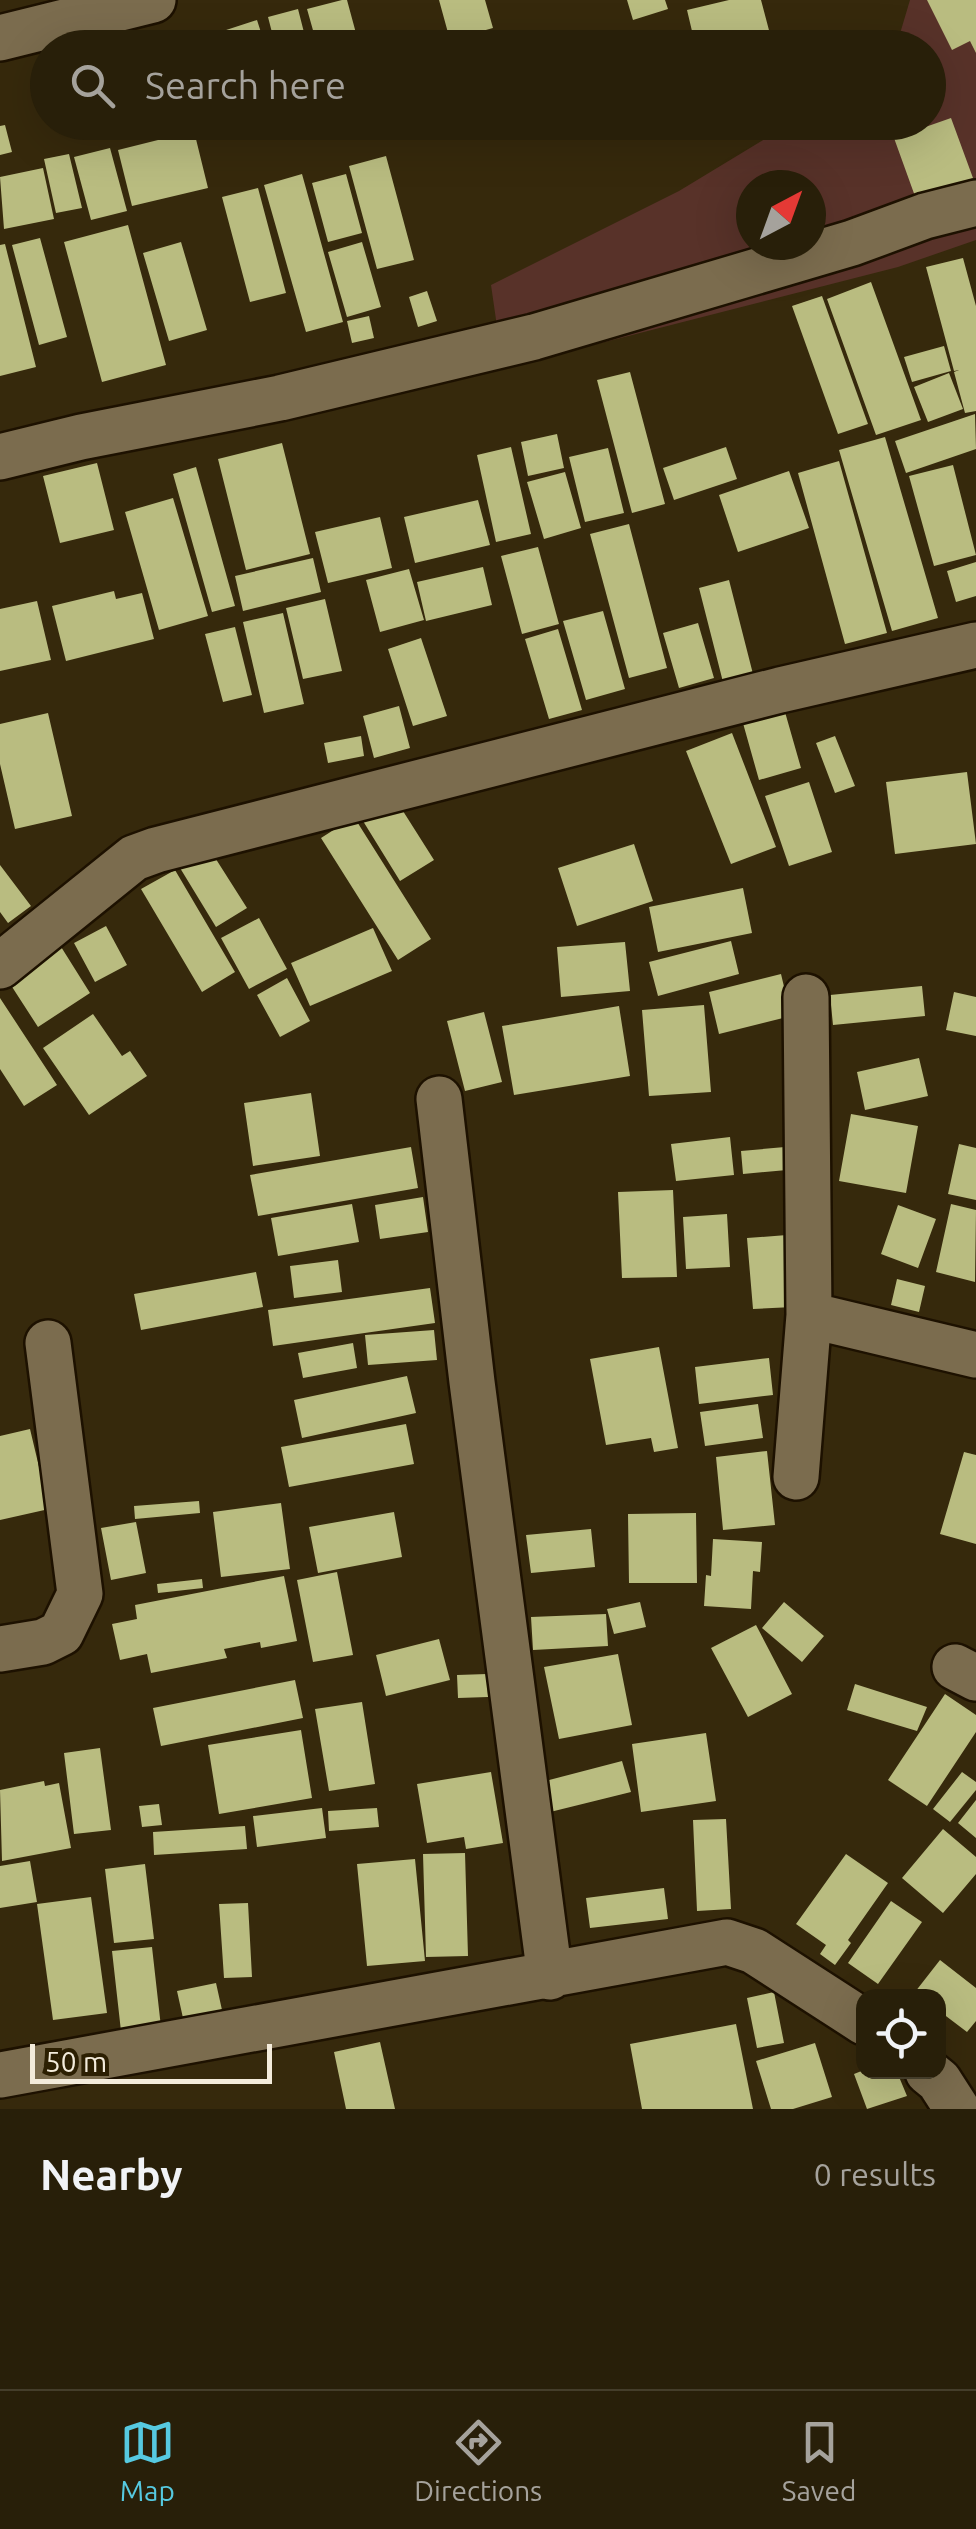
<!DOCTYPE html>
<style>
body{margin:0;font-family:Ubuntu,sans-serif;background:#302712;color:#f1f3f6}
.controls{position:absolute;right:30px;bottom:30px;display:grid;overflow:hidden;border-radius:20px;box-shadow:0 10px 40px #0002}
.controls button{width:90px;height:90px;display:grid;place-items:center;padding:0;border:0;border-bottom:2px solid #443d2a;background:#281f09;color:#f1f3f6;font:50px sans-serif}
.compass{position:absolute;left:736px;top:170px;width:90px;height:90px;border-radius:50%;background:#281f09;box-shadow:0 10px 40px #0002;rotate:41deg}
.scale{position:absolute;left:30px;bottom:25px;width:242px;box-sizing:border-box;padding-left:10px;border:5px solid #f3ebdb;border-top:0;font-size:28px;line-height:35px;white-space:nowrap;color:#f3ebdb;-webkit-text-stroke:8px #2c1f02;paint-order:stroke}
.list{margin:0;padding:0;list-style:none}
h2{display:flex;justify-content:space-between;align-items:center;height:130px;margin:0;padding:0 40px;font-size:42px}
h2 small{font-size:32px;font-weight:400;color:#a5a29c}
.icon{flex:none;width:55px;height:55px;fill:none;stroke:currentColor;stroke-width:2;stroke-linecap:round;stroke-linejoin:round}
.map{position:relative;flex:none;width:976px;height:2109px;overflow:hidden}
.search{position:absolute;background:#281f09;box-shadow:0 10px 40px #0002;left:30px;right:30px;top:30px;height:110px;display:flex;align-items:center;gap:25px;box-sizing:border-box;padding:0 35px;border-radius:55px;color:#a5a29c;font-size:38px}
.sheet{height:280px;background:#281f09}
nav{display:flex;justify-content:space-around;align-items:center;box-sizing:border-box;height:140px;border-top:2px solid #443d2a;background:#281f09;font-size:28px;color:#a5a29c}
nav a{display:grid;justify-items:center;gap:5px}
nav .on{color:#56c9e0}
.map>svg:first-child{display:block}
</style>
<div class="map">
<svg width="976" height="2109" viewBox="0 0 976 2109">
<rect width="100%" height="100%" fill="#36290c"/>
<!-- green -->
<path fill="#583229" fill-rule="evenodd" d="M910 0H976V240L898 267 503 368 491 285 679 191 791 123 928 122V48L896 47ZM751 185H811V245H751Z"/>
<!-- building -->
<path fill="#b9bc80" d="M342 0H347L360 48H318L307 9Z
M439 0H485L493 28 450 40Z
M627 0H665L668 9 633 20Z
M729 0H761L770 34 715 48H696L687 10Z
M927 0H976V53L970 41 952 50Z
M298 9 308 48H276L268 17Z
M257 20 266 48H228L223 31Z
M218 31 222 48H183L181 39Z
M442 35 446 48H406V47Z
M177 40 179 48H146V46Z
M951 118 973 178 916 199 894 138Z
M5 125 12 152 0 155V126Z
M194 131 208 188 132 206 118 150Z
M110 148 127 211 91 220 74 157Z
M69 154 82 208 56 213 44 159Z
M386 156 414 260 377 269 349 166Z
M43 168 54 219 4 229 0 177Z
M302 174 343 322 306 332 264 185Z
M346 174 362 233 328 242 312 183Z
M258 188 286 293 250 302 222 197Z
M128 225 166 365 102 382 64 242Z
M40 238 67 337 39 345 12 245Z
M181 242 207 330 169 341 143 253Z
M362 242 381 307 347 317 328 252Z
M5 244 36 367 0 376V245Z
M963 258 976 306V411L965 413 954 372 959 370 954 371 926 267Z
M871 282 921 420 876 435 827 299Z
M427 291 437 321 418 327 409 297Z
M822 296 868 424 838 434 792 306Z
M369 316 374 338 352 343 347 321Z
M944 346 951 371 912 382 904 357Z
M630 372 665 504 632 513 597 380Z
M949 373 963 409 928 422 914 387Z
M975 414 976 449 906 473 895 441Z
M557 434 564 468 528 476 521 442Z
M885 437 938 618 892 631 839 450Z
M282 443 310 554 246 570 218 459Z
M511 447 531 534 496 542 477 455Z
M726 447 737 479 674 500 663 468Z
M608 448 624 513 585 522 569 457Z
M839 461 887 633 845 644 798 473Z
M97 463 114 530 60 543 43 476Z
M953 465 976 555 934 566 909 476Z
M196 467 235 606 212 612 173 474Z
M789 471 809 528 738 552 719 495Z
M565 472 581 528 544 539 527 482Z
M173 498 208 616 159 630 125 512Z
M478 500 490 545 415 563 404 517Z
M380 517 392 568 328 583 315 532Z
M629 524 667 668 629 678 590 534Z
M538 547 559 624 522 634 501 556Z
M313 558 321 592 243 611 235 576Z
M976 562V596L956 602 947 571Z
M483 567 492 605 426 621 417 582Z
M409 569 424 620 380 632 366 580Z
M729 580 753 674 723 682 699 588Z
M114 591 116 599 142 593 154 639 66 661 52 606Z
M325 599 342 671 303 679 286 608Z
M37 601 51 660 0 671V609Z
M603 611 625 689 586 700 563 621Z
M283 613 304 704 264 713 243 622Z
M698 623 714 678 679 688 663 633Z
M235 627 252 695 223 702 205 634Z
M558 629 582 710 549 719 525 639Z
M421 638 447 716 413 726 388 649Z
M781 698 801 768 759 780 739 709Z
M399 706 410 748 374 758 363 716Z
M48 713 72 816 15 829 0 764V724Z
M732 733 776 847 731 864 686 751Z
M361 736 364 756 328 763 324 743Z
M835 736 855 786 835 793 816 743Z
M967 772 976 844 895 854 886 782Z
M809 782 832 852 789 866 765 796Z
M396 800 434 860 400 881 363 821Z
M354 817 431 939 398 960 321 838Z
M634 844 653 901 577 926 558 868Z
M207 845 247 908 216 927 177 863Z
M0 865 31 906 8 923 0 912Z
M175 870 235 972 202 992 141 889Z
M743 888 752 933 658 952 649 907Z
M259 918 287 969 249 989 221 938Z
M106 926 127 965 95 982 74 943Z
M373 928 392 971 310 1006 291 963Z
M731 941 739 974 658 996 649 962Z
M58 942 90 993 38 1027 5 976Z
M625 942 630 991 561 997 557 947Z
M781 974 791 1016 719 1034 709 992Z
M287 978 310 1021 280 1037 257 995Z
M922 986 925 1016 833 1025 830 995Z
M954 992 976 997V1036L946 1030Z
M0 998 57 1085 24 1106 0 1069Z
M704 1005 711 1092 649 1096 642 1010Z
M619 1006 630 1076 514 1095 502 1026Z
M484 1012 502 1082 465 1091 447 1021Z
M93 1014 122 1056 130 1051 147 1076 89 1115 43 1048Z
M919 1058 928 1096 865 1110 857 1072Z
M311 1093 320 1156 253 1166 244 1103Z
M851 1114 918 1126 906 1193 839 1181Z
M730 1137 734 1175 676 1181 671 1144Z
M959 1144 976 1148V1200L948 1194Z
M411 1147 418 1188 258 1216 250 1175Z
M785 1147 787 1170 743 1174 741 1151Z
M673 1190 677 1277 622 1278 618 1192Z
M423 1197 428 1232 380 1239 375 1205Z
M352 1204 359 1242 278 1256 271 1218Z
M951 1204 976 1210 975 1282 936 1272Z
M898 1205 936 1219 918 1268 881 1254Z
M727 1214 730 1267 686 1269 683 1217Z
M787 1235 793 1307 753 1309 747 1238Z
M338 1260 342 1292 294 1298 290 1266Z
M256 1272 263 1307 141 1330 134 1294Z
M897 1279 925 1286 919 1312 891 1305Z
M430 1288 435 1323 273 1346 268 1310Z
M434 1330 437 1360 368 1365 365 1335Z
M353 1343 357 1368 303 1378 298 1353Z
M659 1347 678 1448 654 1452 651 1438 606 1445 590 1359Z
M769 1358 773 1395 699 1404 695 1367Z
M407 1376 416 1413 302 1438 294 1400Z
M758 1404 763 1438 705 1446 700 1412Z
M406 1424 414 1464 289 1487 281 1447Z
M30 1429 49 1509 0 1520V1436Z
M767 1451 775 1525 723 1530 716 1457Z
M964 1452 976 1455V1544L940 1534Z
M199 1501 200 1513 135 1519 134 1506Z
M281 1503 290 1569 221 1577 213 1512Z
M394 1512 402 1557 318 1573 309 1527Z
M696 1513 697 1583H629L628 1514Z
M136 1522 146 1573 111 1580 101 1528Z
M591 1529 595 1567 531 1573 526 1535Z
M713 1539 762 1542 760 1572 753 1571 751 1609 704 1606 706 1575 711 1576Z
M337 1572 353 1655 313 1662 297 1580Z
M284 1576 297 1641 261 1648 260 1642 224 1649 227 1658 151 1673 147 1654 120 1660 112 1624 137 1619 135 1605Z
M202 1579 203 1588 158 1593 157 1584Z
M640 1602 646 1627 614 1634 607 1609Z
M784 1602 824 1636 802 1662 762 1628Z
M606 1614 608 1646 533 1650 531 1617Z
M756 1625 792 1694 748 1717 711 1648Z
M439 1639 450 1680 386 1696 376 1655Z
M618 1654 632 1725 559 1739 544 1667Z
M487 1674 488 1697 458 1698 457 1675Z
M295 1680 303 1718 161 1746 153 1708Z
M855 1684 927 1707 917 1731 847 1710Z
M945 1694 976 1715V1732L927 1806 888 1780Z
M362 1702 375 1784 329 1791 315 1709Z
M301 1730 312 1798 219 1814 208 1745Z
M706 1733 716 1801 641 1812 632 1744Z
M100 1748 111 1830 74 1834 64 1753Z
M622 1761 631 1792 538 1815 530 1785Z
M491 1772 503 1843 466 1849 464 1837 427 1843 417 1784Z
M962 1772 976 1782V1790L950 1822 933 1809Z
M44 1781 45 1786 59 1783 71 1848 2 1861 0 1790Z
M976 1800V1838L958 1823Z
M159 1804 162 1825 142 1827 139 1806Z
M322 1808 326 1838 257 1847 253 1816Z
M377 1808 379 1827 329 1831 328 1811Z
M726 1819 731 1909 697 1911 693 1820Z
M245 1826 247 1849 154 1855 153 1832Z
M943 1829 976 1857V1874L943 1913 902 1878Z
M465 1853 468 1956 426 1957 423 1854Z
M846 1854 888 1883 848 1940 851 1943 835 1965 820 1954 826 1945 796 1924Z
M415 1859 425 1961 367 1966 357 1864Z
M30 1861 37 1902 0 1908V1866Z
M145 1864 154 1939 114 1943 105 1869Z
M664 1888 668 1919 590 1928 586 1898Z
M91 1897 107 2013 53 2020 37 1904Z
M891 1901 922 1922 878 1984 848 1963Z
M248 1903 252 1977 224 1978 219 1904Z
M152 1947 162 2036 122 2040 112 1951Z
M940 1960 976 1988V2021L967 2032 938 2010V1996H921L915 1992Z
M216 1983 222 2010 183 2018 177 1991Z
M774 1992 784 2043 757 2048 747 1998Z
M736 2024 753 2109H642L630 2044Z
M380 2042 395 2109H346L334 2052Z
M815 2043 832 2097 793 2109H771L756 2061Z
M864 2070 897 2072 907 2096 867 2109 854 2074Z"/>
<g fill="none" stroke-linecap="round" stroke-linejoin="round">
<defs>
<path id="minor" d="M0 38 153 0
M0 457 81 437 280 398 534 337 852 243 925 216 976 203
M0 966 134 858 156 850 780 690 976 645
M439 1099 472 1382 550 1977
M809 1315 976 1355
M796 1477 809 1315 806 997
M0 1649 43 1642 61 1633 80 1594 48 1343
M955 1667 976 1678
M928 2072 939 2081 957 2109
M0 2075 727 1942 754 1951 864 2022"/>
</defs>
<!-- minor casing -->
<use href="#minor" stroke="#1d1100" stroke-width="50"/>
<!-- minor -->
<use href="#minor" stroke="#7b6c4e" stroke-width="45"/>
</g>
</svg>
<div class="controls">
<button><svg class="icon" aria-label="locate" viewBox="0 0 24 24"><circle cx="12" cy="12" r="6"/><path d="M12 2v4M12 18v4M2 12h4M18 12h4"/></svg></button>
</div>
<svg class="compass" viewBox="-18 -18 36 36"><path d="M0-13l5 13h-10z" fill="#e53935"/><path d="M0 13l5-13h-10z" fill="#a5a29c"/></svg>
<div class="scale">50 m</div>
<div class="search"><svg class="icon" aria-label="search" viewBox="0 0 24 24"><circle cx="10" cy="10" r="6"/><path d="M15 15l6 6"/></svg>Search here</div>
</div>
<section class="sheet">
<h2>Nearby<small>0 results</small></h2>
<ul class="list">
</ul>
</section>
<nav>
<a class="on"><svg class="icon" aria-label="map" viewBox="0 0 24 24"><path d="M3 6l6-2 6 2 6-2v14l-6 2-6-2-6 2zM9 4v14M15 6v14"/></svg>Map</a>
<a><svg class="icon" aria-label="directions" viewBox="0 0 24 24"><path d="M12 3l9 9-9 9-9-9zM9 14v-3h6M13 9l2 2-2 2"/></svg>Directions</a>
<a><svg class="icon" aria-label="saved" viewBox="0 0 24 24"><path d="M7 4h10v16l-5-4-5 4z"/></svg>Saved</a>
</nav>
